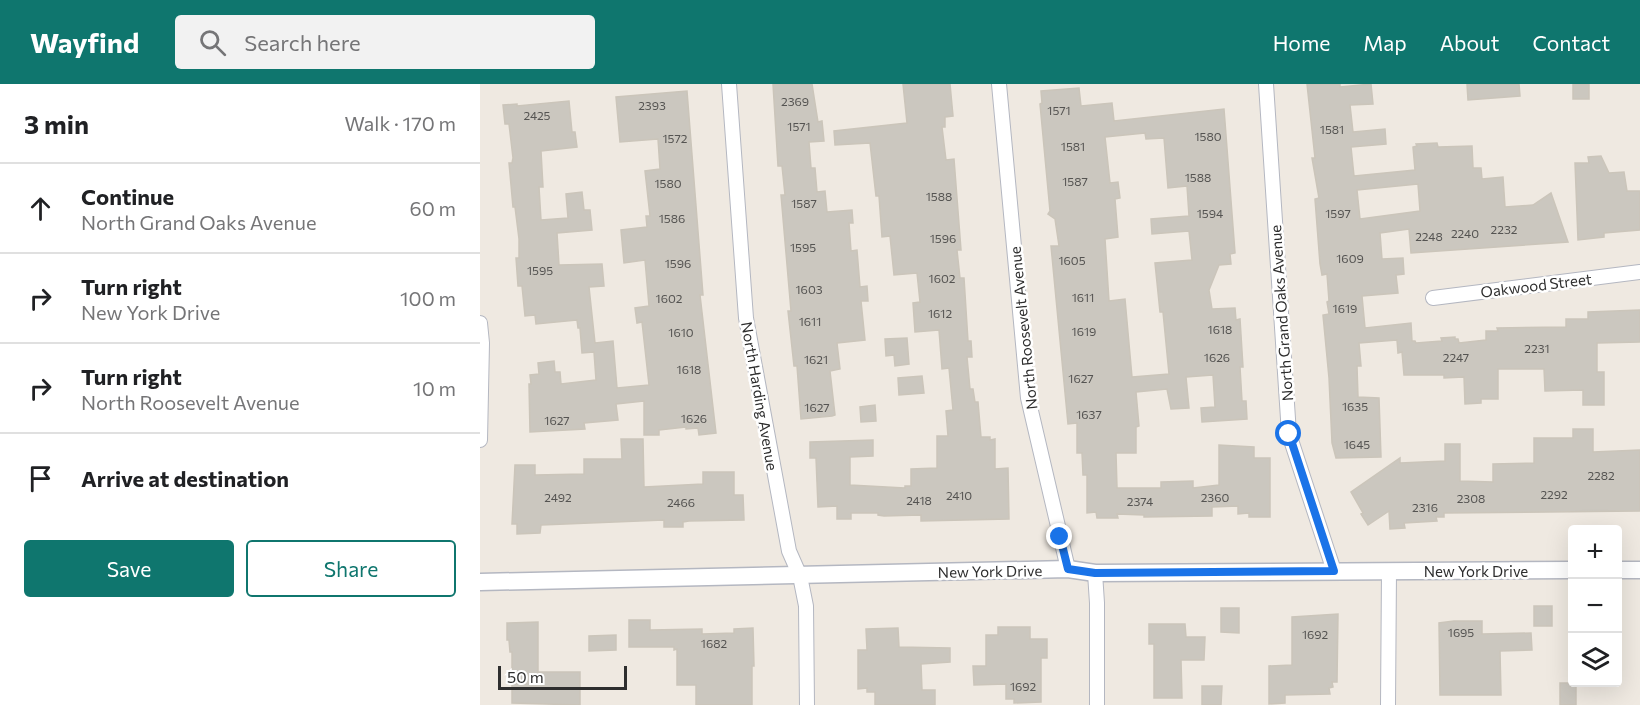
<!DOCTYPE html>
<meta charset="utf-8">
<style>
body{margin:0;font-family:Commissioner,sans-serif;background:#f2f2f2;color:#202124}
.controls{position:absolute;right:18px;bottom:18px;display:grid;overflow:hidden;border-radius:6px;box-shadow:0 6px 24px #0002}
.controls button{width:54px;height:54px;display:grid;place-items:center;padding:0;border:0;border-bottom:2px solid #e0e0e0;background:#fff;color:#202124;font:30px sans-serif}
.scale{position:absolute;left:18px;bottom:15px;width:129px;box-sizing:border-box;padding-left:6px;border:3px solid #2e2e2e;border-top:0;font-size:16px;line-height:21px;white-space:nowrap;color:#2e2e2e;-webkit-text-stroke:4px #fff;paint-order:stroke}
.stop{position:absolute;width:18px;height:18px;margin:-14px;border:4px solid #1a73e8;border-radius:50%;background:#fff}
.stop.end{background:#1a73e8;border-color:#fff;box-shadow:0 2px 6px #0008}
.list{margin:0;padding:0;list-style:none}
h2{display:flex;justify-content:space-between;align-items:center;height:78px;margin:0;padding:0 24px;font-size:26px}
h2 small{font-size:20px;font-weight:400;color:#757577}
.list li{display:grid;grid-template-columns:39px 1fr auto;gap:18px;align-items:center;box-sizing:border-box;height:90px;padding:0 24px;border-top:2px solid #e0e0e0}
.list b{display:block;font-size:22px;white-space:nowrap}
.list p{margin:0;font-size:20px;white-space:nowrap;color:#757577}
.list em{font-size:20px;font-style:normal;color:#757577}
.actions{display:flex;gap:12px;padding:18px 24px}
.actions a{flex:1;padding:14px 0;border:2px solid #0f766e;border-radius:6px;text-align:center;font-size:21px;color:#0f766e}
.actions .main{background:#0f766e;color:#fff}
.icon{flex:none;width:33px;height:33px;fill:none;stroke:currentColor;stroke-width:2;stroke-linecap:round;stroke-linejoin:round}
.map{position:relative;flex:none;width:1160px;height:621px;overflow:hidden}
header{display:flex;align-items:center;gap:36px;box-sizing:border-box;height:84px;padding:0 30px;background:#0f766e;color:#fff}
header strong{font-size:28px}
nav{display:flex;gap:33px;margin-inline-start:auto;font-size:21px}
.search{width:420px;height:54px;background:#f2f2f2;display:flex;align-items:center;gap:15px;box-sizing:border-box;padding:0 21px;border-radius:6px;color:#757577;font-size:22px}
main{display:flex}
aside{flex:1;background:#fff}
.map>svg:first-child{display:block}
</style>
<header>
<strong>Wayfind</strong>
<div class="search"><svg class="icon" aria-label="search" viewBox="0 0 24 24"><circle cx="10" cy="10" r="6"/><path d="M15 15l6 6"/></svg>Search here</div>
<nav><a>Home</a><a>Map</a><a>About</a><a>Contact</a></nav>
</header>
<main>
<aside>
<h2>3 min<small>Walk · 170 m</small></h2>
<ul class="list">
<li><svg class="icon" aria-label="ahead" viewBox="0 0 24 24"><path d="M12 20V5M6 11l6-6 6 6"/></svg><div><b>Continue</b><p>North Grand Oaks Avenue</p></div><em>60 m</em></li>
<li><svg class="icon" aria-label="right" viewBox="0 0 24 24"><path d="M7 20v-9h11M14 6l5 5-5 5"/></svg><div><b>Turn right</b><p>New York Drive</p></div><em>100 m</em></li>
<li><svg class="icon" aria-label="right" viewBox="0 0 24 24"><path d="M7 20v-9h11M14 6l5 5-5 5"/></svg><div><b>Turn right</b><p>North Roosevelt Avenue</p></div><em>10 m</em></li>
<li><svg class="icon" aria-label="arrive" viewBox="0 0 24 24"><path d="M6 21V4h12l-3 4 3 4H6"/></svg><div><b>Arrive at destination</b></div></li>
</ul>
<div class="actions"><a class="main">Save</a><a>Share</a></div>
</aside>
<div class="map">
<svg width="1160" height="621" viewBox="0 0 1160 621">
<rect width="100%" height="100%" fill="#efe9e1"/>
<!-- building -->
<path fill="#cbc7bf" stroke="#cbc5ba" stroke-width="1.5" fill-rule="evenodd" d="M293 0H332L338 38 342 37 344 57 329 58 331 84H335L337 108 345 107 347 128 372 126 373 139H369L371 167 377 166 380 203 387 202 388 217H381L385 256 357 259 360 285 350 287 355 331 352 332 321 335 317 282H314L308 227H311L301 111H305L302 82H298Z
M423 0H470L473 32 465 33V43H462L466 76 474 75 481 166H477L480 194H484L488 257H491L492 273H487L490 305H493L495 318H498L501 353H510V356L515 355V385L528 384 529 435 441 437V431L404 432 398 431V429H371V435H357V422L338 423 336 374H330V358L393 356V372L370 373V401L425 404V402H431V385L457 384V352H468L466 327 473 326 469 284 462 285 459 246 435 248 433 219 440 218 437 189 414 191 410 152 402 153 399 112H396L390 59 355 61 354 47 427 39Z
M827 0H860V3L891 0 893 20 870 21 873 48 905 45 906 60 871 63 874 92 935 86 933 63 937 62 936 60 957 59 958 63 992 62 993 84H1001L1002 95 1023 93 1025 123 1053 121 1071 109 1088 158 931 169 929 145 900 149 902 175 923 174 924 190 916 191 918 209 882 212 885 244 931 239 932 257H935L936 259 962 257 961 254 975 253V255H978L979 259 1006 256V247H1018L1017 244 1086 243V235H1108V228L1160 226V258L1117 259V288H1124V321H1103V306L1065 307 1064 285H1018V315H1001V319L985 320 984 293 964 294V291H924L922 268 918 269 917 256 879 259 881 282H877L878 313 899 314 901 373 856 374 852 359 849 294 843 231 849 230 847 218 849 217 847 190 842 191 840 180 835 115 839 114 832 74H835ZM938 100 940 127 880 135 877 106Z
M987 0H1039L1040 12 988 16Z
M1093 0H1109V15H1093Z
M599 4 601 22 632 19 634 37 744 25 755 169 750 170 751 180 739 181 729 206 732 225 755 224 756 236 760 235 763 283H760L762 317H766L767 335 722 338 721 324 735 323 733 291 706 293 709 324 691 325 687 305 656 308 659 342 656 343V369H636L637 404H681V398L713 397V404L739 401V361L774 363V374H790V433H769V429L758 430V422L732 423V432L664 433V431L637 430 638 434H617L616 428 607 429V391H603L602 369H597V339L588 340 571 162H579L575 135 568 130 570 127 560 20 562 19 561 7ZM665 49 666 55 684 54 688 104 707 102 709 132 671 135 672 150 709 147 712 176 675 179 680 228H683L689 290 652 293 645 215 629 217 625 155 638 153 635 115 640 114 638 98 630 99 625 53Z
M207 7 223 211H220L236 349 219 351 218 344 206 345V343L179 346V351H164V317L136 320 138 336 104 339 105 345 50 348 49 300H51L50 291 59 290 58 279 74 277 75 288H80L81 300 116 296 114 268 102 269 100 244H98L97 236 56 240 55 231 45 232 42 202H38L36 174H39V155L35 123H33L29 79H32L33 74 29 40H25L23 21 37 20V22L89 17 92 48H95L97 63 61 67 63 103H59L61 136 88 134 86 110 102 108 104 126H110L112 146 77 149 79 181 122 180 124 202 109 203 115 259 133 257 137 304 169 301 162 238 157 239 155 224 169 222 165 176 144 179 141 146 167 143 166 132H170L165 87 180 85 178 55 140 58 136 13Z
M1121 72 1129 89 1144 88 1147 107H1160V146L1124 149V153L1098 156 1095 79H1109L1108 73Z
M427 254 429 280 415 282 414 271 406 272 405 255Z
M442 292 444 309 419 311 418 294Z
M395 321 396 337 381 338 380 323Z
M1093 345H1113V368L1160 366V427L964 429V433H956L957 437 924 439 925 444 910 445 909 427 888 441 881 430 883 429 871 408 920 374V379L965 377V360H980V397L1013 398V380L1054 379V354H1093Z
M141 355H163L164 403 223 400V388H254V411H263L264 436 209 437 203 438V443H184V436L61 441 60 449 37 450V440H32L35 381H55V391L104 390V375H142Z
M1054 522H1072V542H1054Z
M741 524H759V549L741 548Z
M858 530 857 598H852L853 603 849 604 850 610 805 611V619L789 620V582L812 581V533Z
M149 536H170V546L222 545V550L254 549V545L273 544 274 582H272V621H216V601H197V565L194 566V563H149Z
M974 537H1002V550L1051 549 1052 566 1020 567 1021 611H960L959 539Z
M58 538V588H100V621L32 619V568H30L29 556H27V539Z
M669 540H705L706 553H725L724 576H701L702 614H674V560H669Z
M518 543H550V555H567V574H561V618L534 619V615H526V600L494 601 493 582H506V551H518Z
M418 544 419 563 470 564V578L441 580 442 606H455V621H395V608H387V604L378 605V566H387L386 545Z
M136 551V566L109 567V552Z
M1080 599H1096V621H1080Z
M722 602H742L741 621H722Z"/>
<g fill="none" stroke-linecap="round" stroke-linejoin="round">
<defs>
<path id="minor" d="M249 0 266 234 309 467 320 492 326 522 327 621
M519 0 548 314 588 485
M786 0 809 350 854 487
M953 214 1160 188
M0 239 2 259 0 356
M615 489 617 519V621
M908 621 909 487"/>
<path id="tertiary" d="M1138 486H1160
M0 498 588 485 615 489 1092 486"/>
</defs>
<!-- minor casing -->
<use href="#minor" stroke="#b4b7c1" stroke-width="16"/>
<!-- tertiary casing -->
<use href="#tertiary" stroke="#b4b7c1" stroke-width="19"/>
<!-- minor -->
<use href="#minor" stroke="#fff" stroke-width="14"/>
<!-- tertiary -->
<use href="#tertiary" stroke="#fff" stroke-width="16"/>
</g>
<g fill="none" stroke-linecap="round" stroke-linejoin="round">
<!-- route -->
<path stroke="#1a73e8" stroke-width="8" d="M580 453 588 485 615 489 854 487 809 350"/>
</g>
<g text-anchor="middle" dominant-baseline="central" stroke-width="5" stroke-linejoin="round" paint-order="stroke">
<!-- number labels -->
<g font-size="12" fill="#555452">
<text x="315" y="17">2369</text>
<text x="172" y="21">2393</text>
<text x="579" y="26">1571</text>
<text x="57" y="31">2425</text>
<text x="319" y="42">1571</text>
<text x="852" y="45">1581</text>
<text x="728" y="52">1580</text>
<text x="195" y="54">1572</text>
<text x="593" y="62">1581</text>
<text x="718" y="93">1588</text>
<text x="595" y="97">1587</text>
<text x="188" y="99">1580</text>
<text x="459" y="112">1588</text>
<text x="324" y="119">1587</text>
<text x="730" y="129">1594</text>
<text x="858" y="129">1597</text>
<text x="192" y="134">1586</text>
<text x="1024" y="145">2232</text>
<text x="985" y="149">2240</text>
<text x="949" y="152">2248</text>
<text x="463" y="154">1596</text>
<text x="323" y="163">1595</text>
<text x="870" y="174">1609</text>
<text x="592" y="176">1605</text>
<text x="198" y="179">1596</text>
<text x="60" y="186">1595</text>
<text x="462" y="194">1602</text>
<text x="329" y="205">1603</text>
<text x="603" y="213">1611</text>
<text x="189" y="214">1602</text>
<text x="865" y="224">1619</text>
<text x="460" y="229">1612</text>
<text x="330" y="237">1611</text>
<text x="740" y="245">1618</text>
<text x="604" y="247">1619</text>
<text x="201" y="248">1610</text>
<text x="1057" y="264">2231</text>
<text x="737" y="273">1626</text>
<text x="976" y="273">2247</text>
<text x="336" y="275">1621</text>
<text x="209" y="285">1618</text>
<text x="601" y="294">1627</text>
<text x="875" y="322">1635</text>
<text x="337" y="323">1627</text>
<text x="609" y="330">1637</text>
<text x="214" y="334">1626</text>
<text x="77" y="336">1627</text>
<text x="877" y="360">1645</text>
<text x="1121" y="391">2282</text>
<text x="1074" y="410">2292</text>
<text x="479" y="411">2410</text>
<text x="78" y="413">2492</text>
<text x="735" y="413">2360</text>
<text x="991" y="414">2308</text>
<text x="439" y="416">2418</text>
<text x="660" y="417">2374</text>
<text x="201" y="418">2466</text>
<text x="945" y="423">2316</text>
<text x="981" y="548">1695</text>
<text x="835" y="550">1692</text>
<text x="234" y="559">1682</text>
<text x="543" y="602">1692</text>
</g>
<!-- street labels -->
<g font-size="15" fill="#2e2e2e" stroke="#fff">
<text transform="translate(1056 201) rotate(-7)">Oakwood Street</text>
<text transform="translate(801 229) rotate(-94)">North Grand Oaks Avenue</text>
<text transform="translate(543 244) rotate(-96)">North Roosevelt Avenue</text>
<text transform="translate(280 312) rotate(80)">North Harding Avenue</text>
<text transform="translate(510 487) rotate(-1)">New York Drive</text>
<text x="996" y="487">New York Drive</text>
</g>
</g>
</svg>
<div class="controls">
<button>+</button>
<button>−</button>
<button><svg class="icon" aria-label="layers" viewBox="0 0 24 24"><path d="M12 4l9 5-9 5-9-5zM3 14l9 5 9-5"/></svg></button>
</div>
<div class="scale">50 m</div>
<div class="stop" style="left:809px;top:350px"></div>
<div class="stop end" style="left:580px;top:453px"></div>
</div>
</main>
